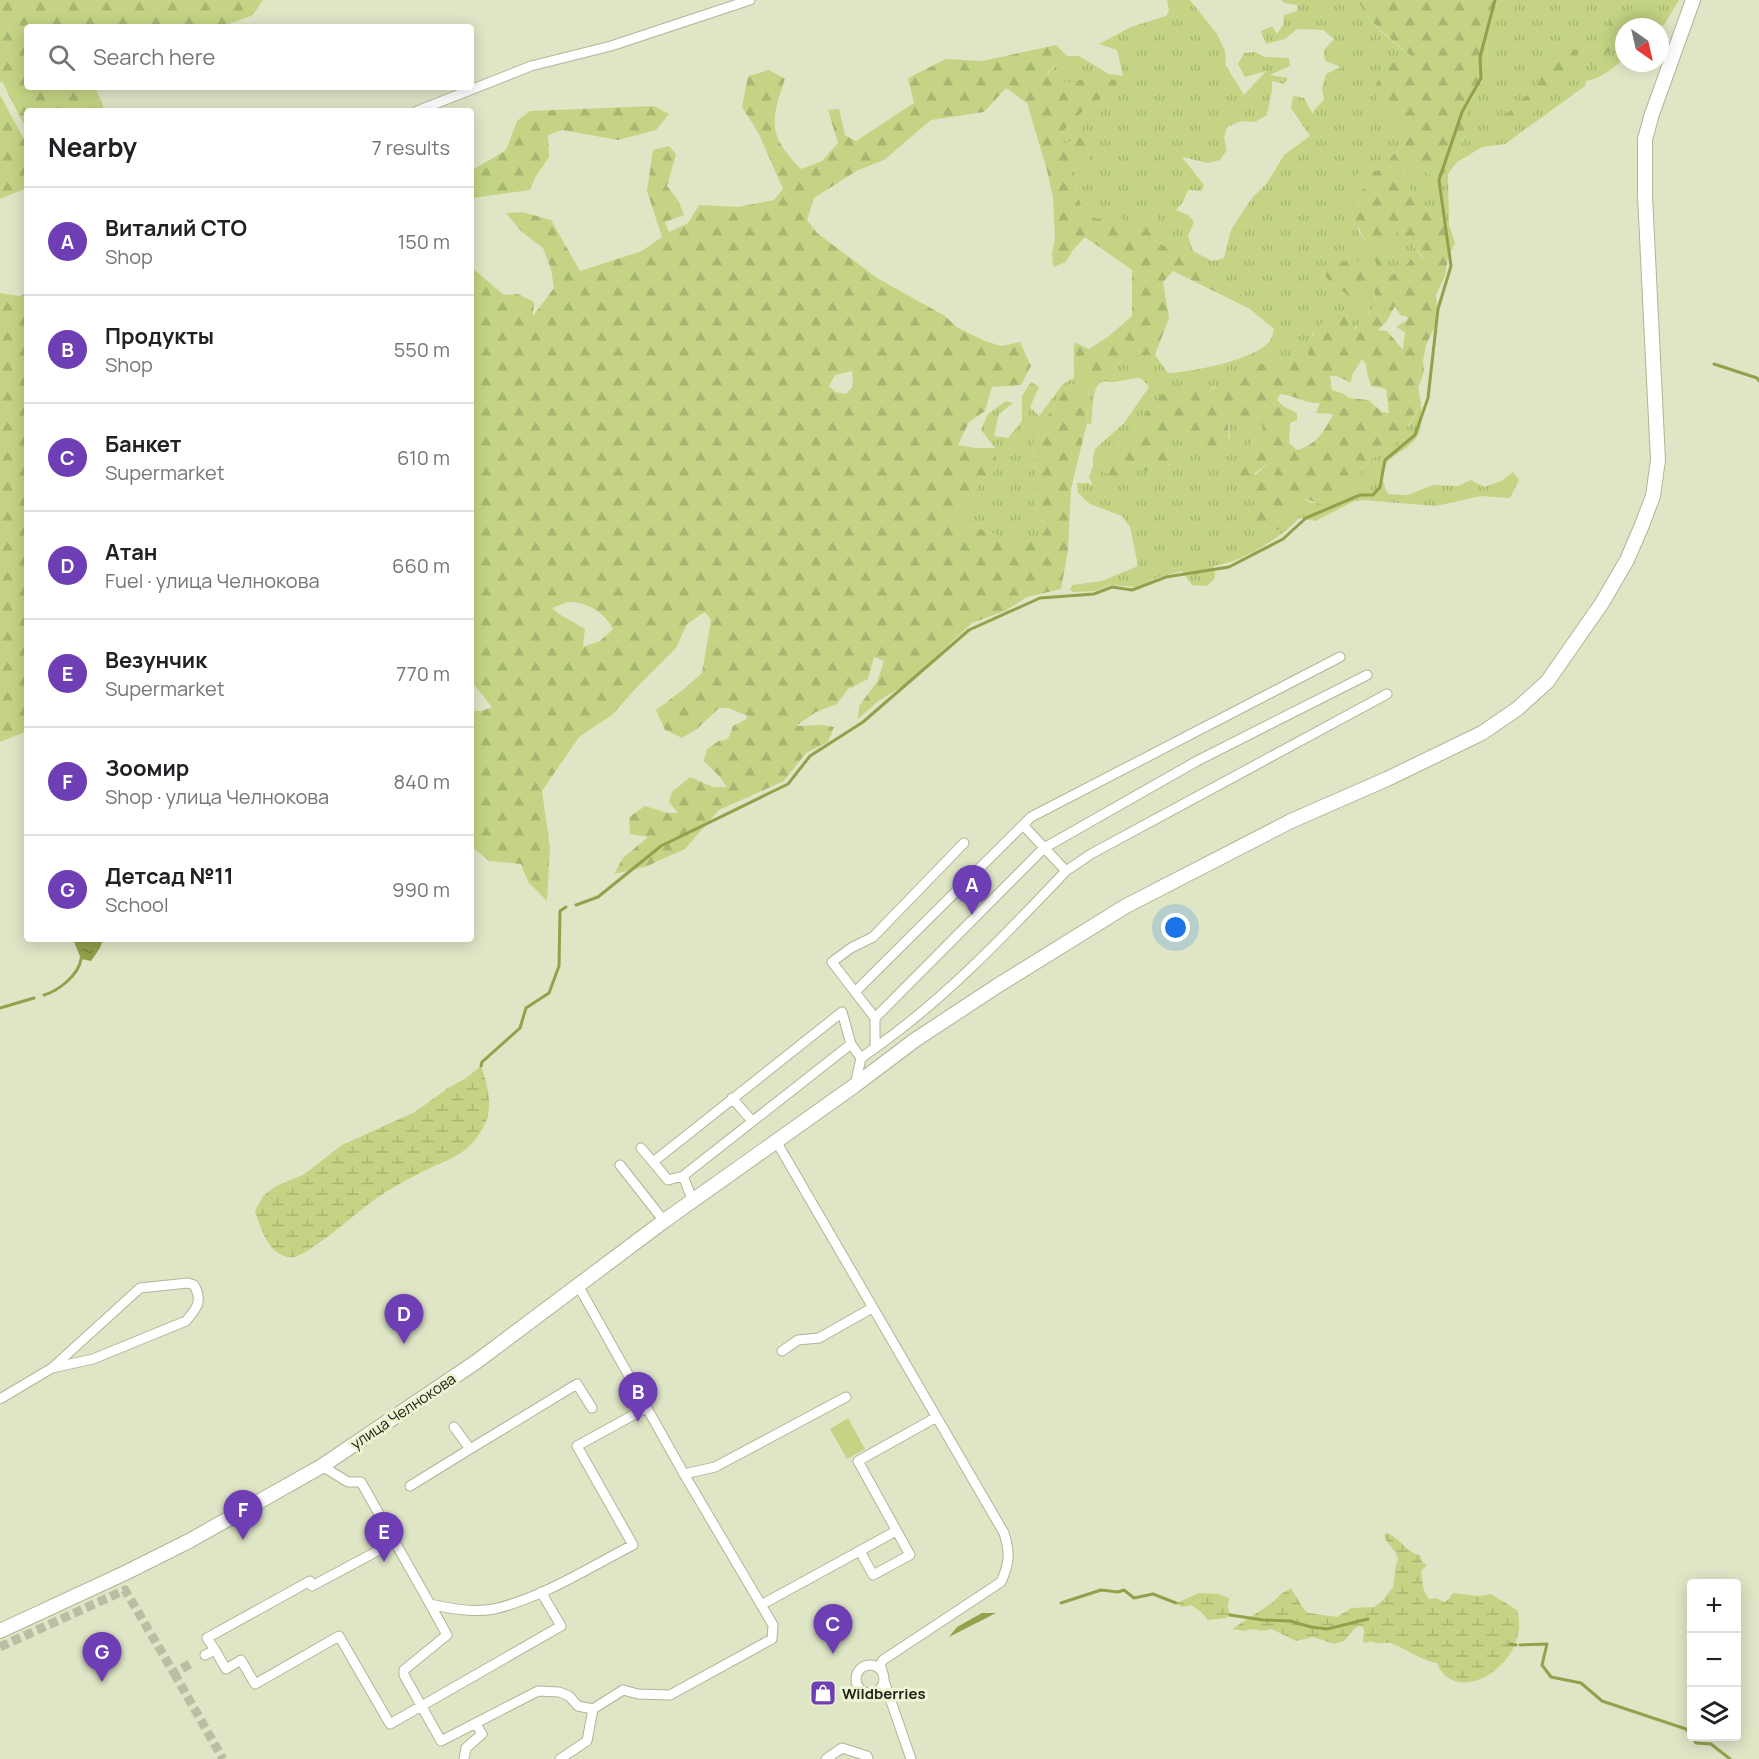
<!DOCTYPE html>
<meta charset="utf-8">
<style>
body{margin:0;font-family:Manrope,sans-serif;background:#f6f6f6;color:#202124}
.controls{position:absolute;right:18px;bottom:18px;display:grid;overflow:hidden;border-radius:6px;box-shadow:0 3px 15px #0003}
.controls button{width:54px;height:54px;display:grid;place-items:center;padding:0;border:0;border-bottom:2px solid #e0e0e0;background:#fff;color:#202124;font:30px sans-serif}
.compass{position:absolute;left:1615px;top:18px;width:54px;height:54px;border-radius:50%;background:#fff;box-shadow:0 3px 15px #0003;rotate:146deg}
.you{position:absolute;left:1176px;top:928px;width:21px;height:21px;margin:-15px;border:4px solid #fff;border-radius:50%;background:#1a73e8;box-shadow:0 0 0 9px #1a73e833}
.badge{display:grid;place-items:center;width:39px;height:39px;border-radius:50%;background:#6e3eb5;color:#fff;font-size:20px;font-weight:700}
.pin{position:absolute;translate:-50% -50px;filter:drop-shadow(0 2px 3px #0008)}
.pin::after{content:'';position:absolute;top:32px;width:21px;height:18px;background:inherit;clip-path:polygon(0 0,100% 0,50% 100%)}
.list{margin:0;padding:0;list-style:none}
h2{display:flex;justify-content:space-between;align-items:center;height:78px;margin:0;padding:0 24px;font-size:26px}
h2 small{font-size:20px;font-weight:400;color:#757577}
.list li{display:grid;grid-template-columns:39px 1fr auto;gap:18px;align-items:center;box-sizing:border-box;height:108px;padding:0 24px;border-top:2px solid #e0e0e0}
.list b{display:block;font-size:22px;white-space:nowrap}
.list p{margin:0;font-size:20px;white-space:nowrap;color:#757577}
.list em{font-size:20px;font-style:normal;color:#757577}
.icon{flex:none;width:33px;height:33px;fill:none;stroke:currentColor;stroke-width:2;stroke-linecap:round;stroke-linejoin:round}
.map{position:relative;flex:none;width:1759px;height:1759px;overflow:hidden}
.search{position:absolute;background:#fff;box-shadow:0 3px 15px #0003;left:24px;top:24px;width:450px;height:66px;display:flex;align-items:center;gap:15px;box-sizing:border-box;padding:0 21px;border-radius:6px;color:#757577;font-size:22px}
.panel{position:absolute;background:#fff;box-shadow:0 3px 15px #0003;left:24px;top:108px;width:450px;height:834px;border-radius:6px}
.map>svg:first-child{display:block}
</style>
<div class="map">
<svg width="1759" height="1759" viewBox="0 0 1759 1759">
<defs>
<pattern id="grass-tufts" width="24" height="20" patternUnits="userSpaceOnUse" patternTransform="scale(1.5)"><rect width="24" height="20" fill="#c4d484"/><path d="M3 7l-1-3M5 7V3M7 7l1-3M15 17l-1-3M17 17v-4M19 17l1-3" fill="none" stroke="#a8b671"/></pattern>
<pattern id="forest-firs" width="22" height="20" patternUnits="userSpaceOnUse" patternTransform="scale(1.5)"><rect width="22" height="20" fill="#c4d484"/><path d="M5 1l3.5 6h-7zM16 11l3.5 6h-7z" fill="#a8b671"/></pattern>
<pattern id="wetland-marsh" width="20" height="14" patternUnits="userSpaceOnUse" patternTransform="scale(1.5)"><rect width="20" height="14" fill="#c4d484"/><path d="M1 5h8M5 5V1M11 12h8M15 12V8" fill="none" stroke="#a8b671"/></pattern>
<pattern id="water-ripples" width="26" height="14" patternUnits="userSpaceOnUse" patternTransform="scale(1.5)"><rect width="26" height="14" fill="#92a14b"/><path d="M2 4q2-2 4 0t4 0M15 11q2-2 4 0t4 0" fill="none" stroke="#77833d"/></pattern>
</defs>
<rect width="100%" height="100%" fill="#dfe6c6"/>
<!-- grass -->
<path fill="url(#grass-tufts)" d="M1167 0H1190L1217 34 1225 51 1226 66 1244 95 1266 71 1245 77 1238 64 1244 53 1255 52 1265 57 1289 58 1290 66 1270 75 1288 78 1284 84 1272 81V90L1267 115 1255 122 1241 121 1227 127 1224 138 1227 150 1220 160 1208 163 1182 157 1204 185 1202 191 1188 190 1183 202 1176 210 1188 215 1194 222 1188 236 1193 251 1212 261 1224 258 1231 230 1252 198 1267 183 1284 155 1310 136 1291 108 1293 96 1304 98 1313 114 1314 110 1324 100 1322 88 1326 74 1341 67 1325 61 1324 50 1334 39 1323 30 1297 29 1285 39 1266 44 1261 31 1272 26 1277 34 1283 25 1284 15 1297 11V5L1284 3 1281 0H1358C1369 25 1390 39 1411 56L1376 100 1401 125 1408 139 1391 157 1388 166C1362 177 1363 205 1358 230L1372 253 1383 250 1390 238 1400 230 1424 259 1410 260 1403 270 1389 277 1376 276 1338 287 1349 294 1354 304 1361 296 1373 291 1377 303 1363 321 1353 329 1348 316 1337 310 1312 334 1310 361 1293 359 1279 364H1259L1245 374 1239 386 1214 387 1209 392 1188 385 1177 390 1147 410 1133 433 1120 440 1117 452 1109 459 1107 476H1120L1127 466 1136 462 1143 472 1171 464 1164 434 1181 428 1196 437 1203 450 1230 438 1228 420 1260 417 1263 429 1241 455 1255 475 1269 463 1279 464 1274 476 1261 482 1260 512 1302 498 1312 503 1340 497 1361 482V471L1369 460 1382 454 1409 425 1421 403C1422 414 1423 424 1418 435 1405 458 1369 455 1388 494L1408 495 1433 485 1458 486 1471 480 1484 487 1502 481 1513 472 1519 480 1510 498 1481 496 1436 506 1362 500 1354 501 1316 521 1299 518C1280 539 1242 562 1214 566L1215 578 1207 586 1192 585 1182 571 1159 577 1135 587 1110 585 1096 591 1074 592 1070 590 1072 585 1102 581 1138 566 1130 527 1122 516 1090 504 1078 493 1077 483H1089L1093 486 1089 477 1093 466V457L1095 449 1124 423 1149 387 1141 378C1131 378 1123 381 1113 382 1108 382 1102 380 1099 384 1092 389 1093 415 1091 425L1087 423 1089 387 1069 384 1046 418 1033 444 1035 473 1034 502 1046 529 1039 539 1019 543 955 520 971 502 979 482 997 469 995 448 981 430 988 414 1006 401 1013 403 999 414 994 436 1008 438 1022 421V396L1031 382 1039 387 1030 407 1039 416 1063 384 1074 378V342L1078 369 1106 374 1130 355H1155L1168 373C1192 372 1254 360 1269 342 1272 339 1273 333 1274 329L1250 309 1247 299 1209 270 1152 239 1130 234 1083 212 1071 173 1090 159 1060 146 1056 138 1089 105 1114 93 1099 71 1075 82H1052L1047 74 1067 56H1079L1109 74 1123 76 1117 50 1099 44 1131 27 1166 16 1169 11Z
M1499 0H1679L1664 25 1654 27H1624C1624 36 1626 49 1623 57 1617 68 1598 79 1586 81L1585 86 1505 144 1482 147 1456 163 1448 174 1449 225 1423 205 1406 185 1404 168 1411 165 1436 177 1445 173 1459 149 1467 125V108L1488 71 1487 25Z"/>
<!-- forest -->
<path fill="url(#forest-firs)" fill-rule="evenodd" d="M0 0H263L253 15 221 27H27V87H95L103 105V111H27V131L2 81 0 83Z
M1358 0H1499L1487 25 1488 71 1467 108V125L1459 149 1445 173 1436 177 1411 165 1404 168 1406 185 1423 205 1449 225 1455 243 1448 258 1445 276 1436 295 1438 320 1426 345 1423 361 1424 372 1418 388 1421 403 1399 441 1382 454 1369 460 1361 471V482L1340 497 1324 505 1302 498 1291 503C1289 521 1287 526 1269 534L1260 529 1256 521 1260 512V500L1250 492 1261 482 1274 476 1278 464 1269 463 1244 481 1238 472 1241 455 1263 429 1260 417 1228 420 1229 447 1217 454 1203 450 1196 437 1181 428 1164 434 1171 464 1143 472 1135 462 1127 466 1120 476H1107L1101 465 1117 452 1120 440 1133 433 1147 410 1161 395 1188 385 1209 392 1223 382 1239 386 1245 374 1258 364H1279L1293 359 1309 361C1305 335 1319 326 1337 310L1348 316 1354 329 1363 321 1377 303 1374 292 1361 296 1354 305C1346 288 1331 288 1324 273 1340 258 1345 260 1365 262L1376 276C1392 277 1401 273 1410 260L1424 258 1400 231 1390 238 1383 250 1386 266 1378 268C1368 241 1352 227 1353 196L1366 187 1357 176 1360 169 1376 171 1387 166 1391 157 1408 139 1401 125 1376 100V84L1387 65 1411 56C1391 38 1369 25 1358 0ZM1395 306 1400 315 1408 317 1406 321 1396 327 1405 332 1403 350 1387 331 1378 330 1387 321ZM1362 359 1366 364 1367 373 1371 386 1386 389 1389 413 1382 412 1368 400 1349 398 1344 394 1332 390 1330 376H1337L1351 383 1352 375ZM1280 394C1294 395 1305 404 1320 403L1316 413 1333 414C1325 431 1316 445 1297 450L1289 443 1290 423 1297 420V413L1283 406 1277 400Z
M1633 8 1627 27H1624C1623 44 1603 56 1590 65L1586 56 1594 41 1619 14Z
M1056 45 1067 56 1047 73 1052 82H1075L1099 71 1117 82 1114 93 1089 105 1056 138 1060 146 1079 137 1089 145 1090 159 1071 173 1083 212 1098 219 1120 213 1130 234 1144 206 1154 208 1160 227 1152 239 1209 270 1247 299 1250 309 1173 271 1163 282 1169 318 1155 355H1130L1106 374 1085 379 1078 369 1074 342 1089 349 1109 336 1132 316V270L1085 237 1072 251 1066 262 1053 267 1052 254 1055 237 1053 198 1047 170 1027 103 1006 88 984 112 931 120 884 160 858 170 814 198 807 220 817 233 877 278 945 316 958 328 985 341 1001 346 1020 342 1031 366 1021 385 992 387 985 411 969 422 958 445 975 448H995L997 469 979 482 971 502 955 520 1019 543 1039 539 1046 529 1034 502 1035 473 1033 444 1046 418 1069 384 1089 387 1087 423 1071 489 1068 550 1061 589 1027 597 1005 611 972 623 906 684 877 702 858 719 859 706 877 682 884 661 874 657 868 679 848 689 837 704 816 712 796 726 822 725 834 727 828 742 806 753 784 781 719 810 685 849 645 867 614 874 623 858 648 837 630 834 629 817 645 806 668 813H678L669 802 672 792 690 777 713 787H727L719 776 704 761 707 749 719 741 728 739 733 726 745 720 748 716 728 708H719L698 728 682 738 665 730 656 710 684 689 702 673 711 620 705 612 687 624 676 648 639 685 612 715 579 737 542 791 550 847 547 901 528 882 521 864 489 861 471 846V711H482L492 707 471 681V267L504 295 518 294 534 302 533 316 554 288 551 269 543 248 522 232 506 213 522 212 551 220 580 271 642 251 662 237 647 191 653 150 669 146 676 154 667 186 678 200 684 215 665 222 669 232 688 223 699 205 738 207 774 200 783 189 759 134 742 107 748 76 769 70 785 79C770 122 768 135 801 169L822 161 838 143 828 110 839 109 845 135 856 141 914 103 908 78 946 59 982 61ZM852 371 853 386 846 394 835 392 829 386 835 375ZM567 602C585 601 605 612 613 629L600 641 583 647 585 629 559 614 552 608Z
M1578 49V60L1557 83 1552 95 1541 107 1527 118 1500 120 1535 88 1543 72 1539 56 1549 57Z
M0 95 27 145V188L0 199Z
M654 106 669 114 656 130 618 140 562 130 548 135 549 157 536 176 530 190 473 198 471 196V171L506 150 517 121 530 111Z
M0 293 20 296 27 293V731L0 742Z"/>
<!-- wetland -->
<path fill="url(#wetland-marsh)" d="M481 1066C488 1085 494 1109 483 1128 469 1154 451 1158 426 1170 410 1178 393 1187 378 1197 362 1208 307 1257 293 1257 269 1258 261 1229 255 1211L263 1196 276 1186 303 1175 342 1145 415 1112 448 1088 466 1078Z
M1387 1533C1401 1538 1405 1552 1420 1555L1422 1562 1427 1565 1421 1571 1424 1591 1429 1599 1436 1598 1444 1602 1448 1600 1453 1593C1465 1594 1480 1598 1491 1594L1517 1610C1533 1662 1456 1711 1437 1663 1421 1661 1399 1644 1389 1643 1381 1643 1377 1644 1370 1641L1367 1643 1363 1642 1364 1628 1360 1626 1356 1627 1344 1641 1334 1644 1313 1637 1296 1641 1272 1629 1262 1631 1253 1629 1244 1631 1232 1629 1272 1603 1281 1594 1291 1588 1303 1608 1308 1613 1337 1617 1351 1608 1374 1607 1382 1601 1393 1587 1396 1564 1398 1560C1397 1549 1386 1545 1384 1535Z
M1199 1593 1219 1594 1229 1598 1228 1607 1230 1615 1226 1618 1208 1620 1201 1612 1191 1605 1182 1607 1176 1603Z"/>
<!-- garden -->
<path fill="#c4d484" d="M848 1418 865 1449 847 1459 830 1429Z"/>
<!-- water -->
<path fill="url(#water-ripples)" d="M73 939H103L100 948 91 961 81 959Z
M982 1613H996L949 1637 957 1627Z"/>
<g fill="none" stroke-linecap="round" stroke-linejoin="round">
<!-- stream -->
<path stroke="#92a14b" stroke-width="3" d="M1714 364 1757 378 1759 381
M576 905 598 897 661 846 788 784 810 756 863 722 969 630 1040 598 1094 594 1112 587 1132 590 1166 577 1229 567 1283 539 1306 518 1360 495H1373L1380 487 1385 460 1415 435 1428 398 1438 309 1451 266 1439 180 1462 112 1481 78 1480 57 1495 0
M44 995C58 991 79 975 81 959
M0 1008 34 998
M481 1066 482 1062 520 1028 526 1008 549 993 559 966 560 911 566 907
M1061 1603 1101 1590 1118 1592 1124 1590 1134 1598 1153 1594 1176 1603
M1230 1615 1263 1620 1290 1621 1311 1627 1327 1629 1368 1619
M1510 1644 1516 1645
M1520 1645 1547 1644 1542 1665 1551 1677 1581 1683 1602 1701 1686 1729 1692 1736
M1692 1736 1696 1743 1711 1744 1730 1759"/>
<!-- street-tunnel -->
<path stroke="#b9bfa3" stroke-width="9" stroke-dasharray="9 4.5" stroke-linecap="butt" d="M0 1647 125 1590 174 1673 190 1664
M174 1673 223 1759"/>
<defs>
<path id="street" d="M417 111 531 66 611 46 750 0
M1066 871 1091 854 1387 694
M855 992 1031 817 1340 657
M875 1018 1044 848 1197 761 1367 675
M851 1044 683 1176 668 1180 653 1162 842 1012 851 1044 861 1058
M875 1048C946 998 1006 934 1066 871L1023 825
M855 1085 861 1058 875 1048V1018L832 962 851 948 873 937 964 843
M732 1098 752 1121
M776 1141 1004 1533C1010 1553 1010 1562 1001 1582L883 1660 880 1665 882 1671
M641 1148 653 1162
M620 1165 664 1221
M683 1176 693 1201
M782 1351 798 1340 819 1338 872 1308
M0 1399 52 1368 140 1288 188 1283 194 1285C203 1301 197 1308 186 1321L93 1359 52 1368
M454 1427 470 1449 577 1384 592 1408
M322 1466 348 1482H361L430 1604C451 1609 473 1613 494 1609 542 1598 590 1567 633 1545L577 1446 646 1408
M684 1474 715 1467 846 1397
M410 1486 470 1449
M860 1551 873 1575 910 1555 858 1461 935 1418
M430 1604 447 1635 404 1670V1675L441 1741 538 1691 559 1692 569 1696 578 1706 593 1709
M761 1605 896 1531
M215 1650 207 1638 310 1581 312 1586 383 1548
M205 1655 215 1650 226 1669 241 1660 255 1684 339 1636 390 1724 561 1626 541 1592
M856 1679a14 14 0 1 1 28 0a14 14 0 1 1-28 0Z
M884 1681 911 1759
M464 1759 466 1748 482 1734 476 1724
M560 1759 587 1741 593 1709 623 1690 638 1694 670 1695 772 1639 773 1625 684 1474 579 1287
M826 1759 842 1748 867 1756 868 1759"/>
<path id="secondary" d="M0 1631 125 1573 189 1541 322 1466 476 1362 664 1221 854 1086 915 1040 997 986 1126 906 1291 821 1387 779 1482 733 1517 709 1547 682 1602 603 1627 560 1642 525 1653 496 1658 460 1645 196V139L1652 114 1693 0"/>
</defs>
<!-- street casing -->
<use href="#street" stroke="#afb697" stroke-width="11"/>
<!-- secondary casing -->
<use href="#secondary" stroke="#afb697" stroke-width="16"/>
<!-- street -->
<use href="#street" stroke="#fff" stroke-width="9"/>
<!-- secondary -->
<use href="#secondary" stroke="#fff" stroke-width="14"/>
</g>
<!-- icons -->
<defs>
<symbol id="shop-square" viewBox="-11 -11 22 22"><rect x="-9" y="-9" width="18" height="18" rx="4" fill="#6e3eb5" stroke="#ecf4d3"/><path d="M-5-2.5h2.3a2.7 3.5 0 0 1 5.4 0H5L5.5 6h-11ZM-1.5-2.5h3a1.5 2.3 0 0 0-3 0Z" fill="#fff"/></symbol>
</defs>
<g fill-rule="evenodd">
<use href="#shop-square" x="808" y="1678" width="30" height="30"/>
</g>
<g text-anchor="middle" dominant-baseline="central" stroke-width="6" stroke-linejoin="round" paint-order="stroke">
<!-- street labels -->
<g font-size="15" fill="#202317" stroke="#ecf4d3">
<text transform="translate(403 1411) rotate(-34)">улица Челнокова</text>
</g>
<!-- poi labels -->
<g font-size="15" font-weight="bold" fill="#202317" stroke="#ecf4d3" text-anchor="start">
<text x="842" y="1693">Wildberries</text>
</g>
</g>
</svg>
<div class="controls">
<button>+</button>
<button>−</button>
<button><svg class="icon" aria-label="layers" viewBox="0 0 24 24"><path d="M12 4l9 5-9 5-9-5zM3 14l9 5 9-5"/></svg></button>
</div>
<svg class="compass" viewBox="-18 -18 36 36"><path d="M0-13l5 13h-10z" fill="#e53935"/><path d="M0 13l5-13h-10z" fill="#757577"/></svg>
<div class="you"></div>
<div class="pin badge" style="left:972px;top:915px">A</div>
<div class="pin badge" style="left:638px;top:1422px">B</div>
<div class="pin badge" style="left:833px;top:1654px">C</div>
<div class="pin badge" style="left:404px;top:1344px">D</div>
<div class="pin badge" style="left:384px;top:1562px">E</div>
<div class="pin badge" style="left:243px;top:1540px">F</div>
<div class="pin badge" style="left:102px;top:1682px">G</div>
<div class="search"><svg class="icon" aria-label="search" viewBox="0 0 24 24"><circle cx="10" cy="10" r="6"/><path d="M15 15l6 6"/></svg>Search here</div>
<section class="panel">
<h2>Nearby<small>7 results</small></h2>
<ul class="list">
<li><span class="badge">A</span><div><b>Виталий СТО</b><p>Shop</p></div><em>150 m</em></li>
<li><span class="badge">B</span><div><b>Продукты</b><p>Shop</p></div><em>550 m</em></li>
<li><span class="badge">C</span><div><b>Банкет</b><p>Supermarket</p></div><em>610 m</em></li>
<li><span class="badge">D</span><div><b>Атан</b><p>Fuel · улица Челнокова</p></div><em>660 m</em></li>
<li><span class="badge">E</span><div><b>Везунчик</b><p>Supermarket</p></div><em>770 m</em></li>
<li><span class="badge">F</span><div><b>Зоомир</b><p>Shop · улица Челнокова</p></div><em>840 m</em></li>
<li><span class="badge">G</span><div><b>Детсад №11</b><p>School</p></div><em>990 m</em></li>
</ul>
</section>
</div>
